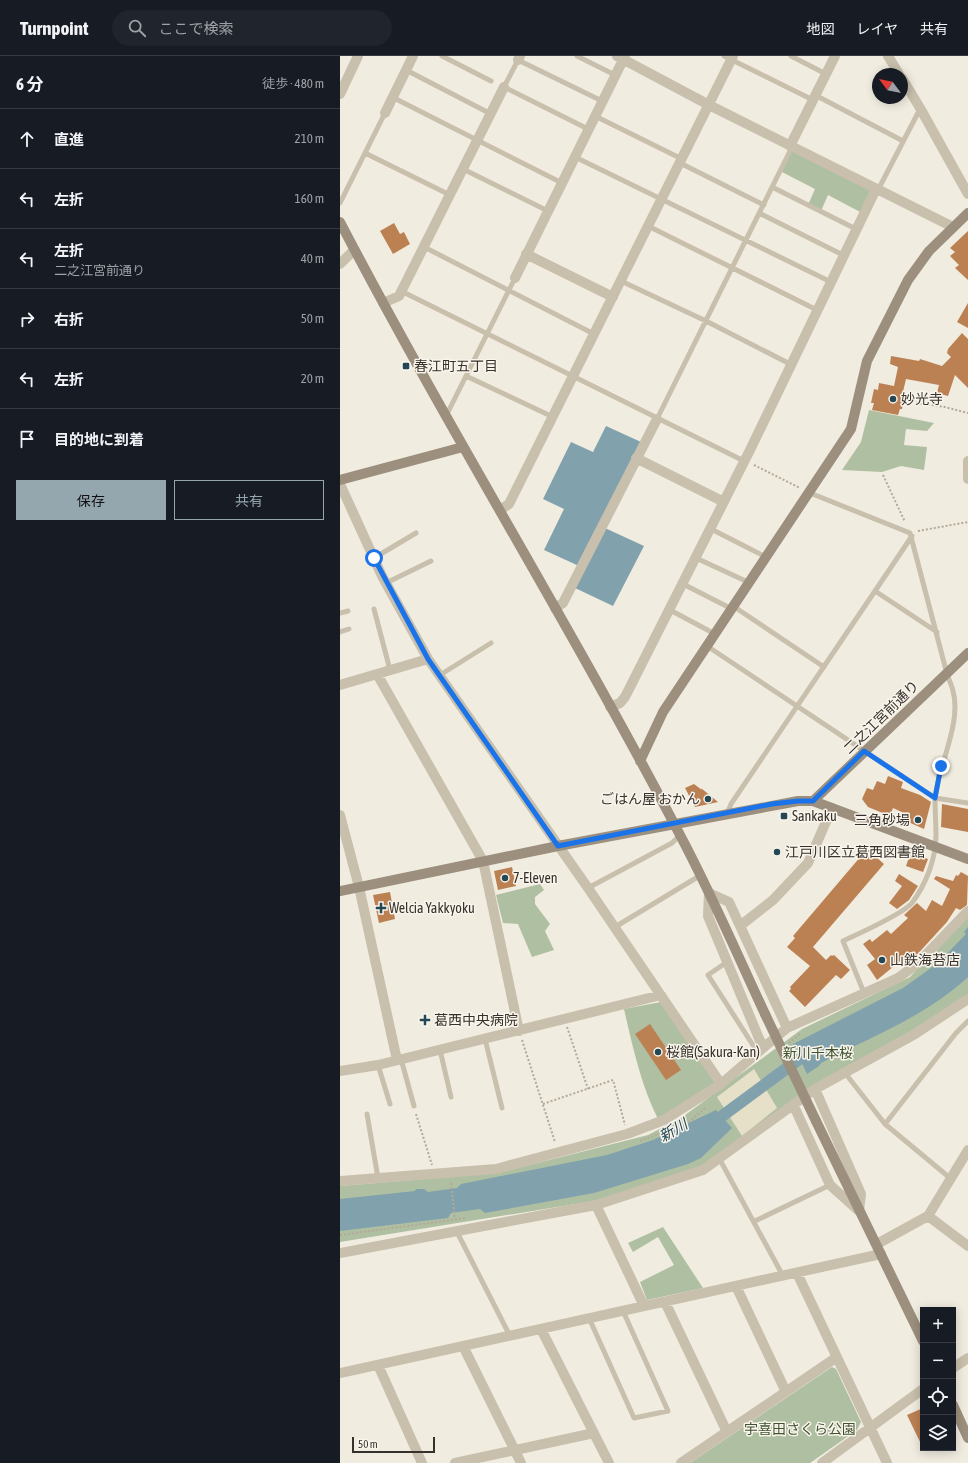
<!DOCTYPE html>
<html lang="ja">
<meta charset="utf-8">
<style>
body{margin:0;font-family:"Asap Condensed","Noto Sans JP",sans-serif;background:#20242c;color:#f1f3f6}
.controls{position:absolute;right:12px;bottom:12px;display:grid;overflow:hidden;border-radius:0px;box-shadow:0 2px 10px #0003}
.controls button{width:36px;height:36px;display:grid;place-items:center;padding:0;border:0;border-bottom:1px solid #363941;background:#171b24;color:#f1f3f6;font:20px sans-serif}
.compass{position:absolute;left:532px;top:12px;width:36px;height:36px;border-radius:50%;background:#171b24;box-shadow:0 2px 10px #0003;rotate:302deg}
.scale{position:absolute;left:12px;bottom:10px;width:83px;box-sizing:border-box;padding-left:4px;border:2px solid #37312b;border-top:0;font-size:11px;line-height:14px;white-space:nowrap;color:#37312b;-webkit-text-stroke:3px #f9f5ec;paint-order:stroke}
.stop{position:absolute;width:12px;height:12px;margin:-9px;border:3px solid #1a73e8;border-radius:50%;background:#fff}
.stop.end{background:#1a73e8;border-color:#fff;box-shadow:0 1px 4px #0008}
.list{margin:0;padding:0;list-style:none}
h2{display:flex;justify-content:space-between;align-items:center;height:52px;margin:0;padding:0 16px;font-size:17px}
h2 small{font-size:13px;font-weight:400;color:#9ea1a6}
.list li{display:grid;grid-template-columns:26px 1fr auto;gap:12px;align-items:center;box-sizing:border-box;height:60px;padding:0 16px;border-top:1px solid #363941}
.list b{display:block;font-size:15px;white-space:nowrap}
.list p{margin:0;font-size:13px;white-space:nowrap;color:#9ea1a6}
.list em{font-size:13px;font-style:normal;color:#9ea1a6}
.actions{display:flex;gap:8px;padding:12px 16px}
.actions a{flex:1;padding:9px 0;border:1px solid #94a6ae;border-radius:0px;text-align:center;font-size:14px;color:#94a6ae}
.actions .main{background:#94a6ae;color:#111}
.icon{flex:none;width:22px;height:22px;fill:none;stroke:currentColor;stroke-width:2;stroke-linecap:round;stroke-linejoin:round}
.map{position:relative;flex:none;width:628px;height:1407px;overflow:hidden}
header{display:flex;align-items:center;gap:24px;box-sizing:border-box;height:56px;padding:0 20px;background:#171b24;border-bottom:1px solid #363941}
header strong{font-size:19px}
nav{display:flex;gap:22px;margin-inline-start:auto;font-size:14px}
.search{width:280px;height:36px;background:#20242c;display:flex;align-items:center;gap:10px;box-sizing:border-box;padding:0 14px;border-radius:22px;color:#9ea1a6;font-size:15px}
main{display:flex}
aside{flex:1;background:#171b24}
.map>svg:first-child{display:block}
</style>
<header>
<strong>Turnpoint</strong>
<div class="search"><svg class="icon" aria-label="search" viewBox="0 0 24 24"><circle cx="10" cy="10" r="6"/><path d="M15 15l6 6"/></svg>ここで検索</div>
<nav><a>地図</a><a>レイヤ</a><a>共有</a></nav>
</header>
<main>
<aside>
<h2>6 分<small>徒歩 · 480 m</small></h2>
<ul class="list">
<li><svg class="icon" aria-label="ahead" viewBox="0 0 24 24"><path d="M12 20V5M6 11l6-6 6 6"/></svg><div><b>直進</b></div><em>210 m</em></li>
<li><svg class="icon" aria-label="left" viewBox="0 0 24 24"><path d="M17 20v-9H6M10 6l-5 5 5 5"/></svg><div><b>左折</b></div><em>160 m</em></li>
<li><svg class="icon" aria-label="left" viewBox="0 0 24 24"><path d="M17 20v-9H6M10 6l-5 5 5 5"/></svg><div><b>左折</b><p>二之江宮前通り</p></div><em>40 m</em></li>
<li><svg class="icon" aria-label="right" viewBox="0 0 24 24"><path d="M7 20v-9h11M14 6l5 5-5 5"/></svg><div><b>右折</b></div><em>50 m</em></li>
<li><svg class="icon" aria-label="left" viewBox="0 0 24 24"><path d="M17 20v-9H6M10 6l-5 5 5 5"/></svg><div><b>左折</b></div><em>20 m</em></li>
<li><svg class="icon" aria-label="arrive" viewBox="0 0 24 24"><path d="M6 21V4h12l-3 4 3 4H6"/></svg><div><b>目的地に到着</b></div></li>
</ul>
<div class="actions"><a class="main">保存</a><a>共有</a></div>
</aside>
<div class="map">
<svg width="628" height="1407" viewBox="0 0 628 1407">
<rect width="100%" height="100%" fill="#f1ece0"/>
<!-- green -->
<path fill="#afbfa1" d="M452 91 536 133 524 158 488 139 481 155 468 149 475 133 440 115Z
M529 354 594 367 587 375 566 373 564 389 587 391 584 414 561 410 542 416 502 414 521 386Z
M200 828 204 834 195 841V848L210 868 205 875 214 894 192 901 178 868 163 867 156 839Z
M628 860V938L626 940 361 1112 254 1145 0 1186V1130L158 1117 308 1079 341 1062 462 973 570 921Z
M321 946 377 1027 319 1065C301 1030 293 992 284 953Z
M323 1171 363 1232 307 1244 300 1226 334 1209 318 1181 293 1196 288 1187Z
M492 1311 496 1313 521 1366 517 1374 470 1407H350Z"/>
<!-- plaza -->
<path fill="#e7e0c8" d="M414 1013 437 1052 402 1080 377 1041Z"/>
<!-- water -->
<path fill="#81a2ac" d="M266 370 301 386 239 510 204 494 224 453 203 443 231 386 253 396Z
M265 472 304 490 273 550 235 532Z
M628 871V921C583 962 534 979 481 1007L479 1010 467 1018 453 988 563 932 598 907 626 878 624 876Z
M376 1054 392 1072 361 1102 348 1108 254 1137 145 1157 140 1153 111 1157 108 1162 0 1175V1143L75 1135 76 1133H84L88 1136 117 1132 121 1128 267 1099 313 1084Z"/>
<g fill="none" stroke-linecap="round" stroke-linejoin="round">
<!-- canal -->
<path stroke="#81a2ac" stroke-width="12" d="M370 1069 462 1001 473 995"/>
</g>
<!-- building -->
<path fill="#bc8153" d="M54 167 60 178 64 176 70 188 53 198 40 175Z
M628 175V224L615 212 619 209 610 200 615 196 610 192Z
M628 247V272L617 266Z
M622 277 628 283V332L615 319 608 340 597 337 599 329 566 323 562 340H565L562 353H560L558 359 532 354 534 347H531L534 333 538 334 539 327 554 330 558 311 550 308 551 300 579 305 580 303 602 310 611 301 607 297 608 293Z
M548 720 563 726 561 732 580 739 591 746 584 773 566 765 568 759 553 752 550 760 528 751 522 743 527 732 533 734 537 725 545 728Z
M354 728 362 734 361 732 378 746 355 751 345 732Z
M602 748 628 753V776L601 771Z
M527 793 544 808 473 891 486 904 491 899 492 900 494 899 510 914 501 923 496 919 465 951 449 935 451 933 450 931 470 910 447 891 455 882 453 880Z
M571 796 588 803 583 816 566 810Z
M172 811 176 830 158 834 154 815Z
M621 816 628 820 627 849 620 854 616 852 607 866 573 903 568 906 564 902 537 924 527 909 535 903 523 888 530 883 532 886 547 874 551 878 568 862 564 859 577 847 586 855 592 844 602 850 610 833 594 823 596 820 613 825 616 819 618 820Z
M559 818 578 830 569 844 557 853 549 847 562 830 555 825Z
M50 836 55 863 39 867 33 839Z
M310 968 341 1014 326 1024 295 978Z
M583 1352V1392L567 1359Z"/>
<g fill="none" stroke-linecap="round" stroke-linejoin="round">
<!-- path -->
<path stroke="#b4a997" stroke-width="2" stroke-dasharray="2 2" stroke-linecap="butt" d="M572 346 605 351 628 357
M414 409 460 432
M543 419 565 466
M578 475 628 466
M227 971 248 1033
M182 984 215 1086
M449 987 460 978
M203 1048 273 1024 285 1069
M76 1058 92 1109
M330 1074 349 1066 365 1052
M300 1085 324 1076
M111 1127 115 1163
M0 1179 126 1162"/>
<!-- lane -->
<path stroke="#c8bfac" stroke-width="5" d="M102 0 151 25
M237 0 275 19
M384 0 473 44
M451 0 486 18
M66 14 151 58
M475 39 563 85
M52 41 222 127
M255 60 342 103
M248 73 164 31 178 4 262 45
M25 97 110 139
M235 101 491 226
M340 107 424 149
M123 113 208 155
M432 131 516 173
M538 134 580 53
M0 147 45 57
M419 157 503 199
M308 170 477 254
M84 191 254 278
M281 225 366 265 450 308
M61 235 404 405
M126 320 213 361
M106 360 175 222
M317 363 452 91
M470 437 570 477 607 618C609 624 612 630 613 635 622 667 598 710 595 743 595 755 596 767 596 779 596 803 586 828 572 847 563 858 518 878 503 885L524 937
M371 473 426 501
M34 502 76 477
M356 502 410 527
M46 527 91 505
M343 528 392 553
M535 535 572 480
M393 550 484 611
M34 553 50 614
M330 554 375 578
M0 557 8 555
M0 576 9 573
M367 590 595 742 628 747
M100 619 151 587
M387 758 391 748 535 535 597 576
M248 832 332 787 340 779
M275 871 361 819
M387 906 368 919 418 997
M145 983 162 1052
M100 994 111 1041
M61 1003 74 1050
M38 1009 50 1048
M505 1017 545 1068 610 1122
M27 1058 38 1122
M545 1068 616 977 628 965
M379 1102 443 1220
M415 1165 490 1129
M117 1176 170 1280
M249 1262 294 1362 328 1355 283 1255"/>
<!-- street -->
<path stroke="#c8bfac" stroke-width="10" d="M277 0 369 49 613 171
M548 0 559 18
M178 4 180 0
M562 22 580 52 628 138
M0 38 18 0
M45 57 73 0
M450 90 495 0
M186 198 273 241
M0 208 14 194
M175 222 285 0
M43 247 59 240 164 31
M296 402 384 446
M628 405V423
M0 428 42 520 88 603 248 832 381 1028
M160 454 169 448 393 0
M215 552 223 547 317 363
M37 618 143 805 179 975
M0 629 88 603
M270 651 280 647 285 641 410 394 536 133
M0 759 19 831 57 1004
M369 837 389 846 447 972 423 992 368 860Z
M400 870 433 844 468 807 492 752
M447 972 558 922 577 908 628 855
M0 1015 38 1009 321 939
M475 1033 521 1138 519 1155
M453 1048 490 1129 519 1155
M0 1125 156 1113 287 1078 324 1064 381 1028 423 992
M256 1149 304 1250
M588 1160 628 1190
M537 1188 588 1160 628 1094
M0 1197 256 1149 363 1114 475 1033 575 978 628 943
M457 1217 547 1407
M396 1230 446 1336
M325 1246 387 1376
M201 1273 269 1407
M123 1290 181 1407
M38 1309 82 1407
M613 1312 628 1302
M0 1317 541 1198
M115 1407 254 1377
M341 1407 497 1301
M482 1407 583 1333"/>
<!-- secondary -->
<path stroke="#9c8f7e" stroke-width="10" d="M0 166C108 373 232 572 340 779 371 837 397 898 425 958
M0 424 123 391
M300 705 323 656 511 373 527 305 568 224 589 195 628 157
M473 745 628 597
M0 835 218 790 458 745H473L628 803
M476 1065 583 1285
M613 1349 628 1382"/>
<!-- secondary-bridge -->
<path stroke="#9c8f7e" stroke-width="10" d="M425 958 476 1065"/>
</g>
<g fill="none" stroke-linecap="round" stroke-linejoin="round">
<!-- route -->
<path stroke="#1a73e8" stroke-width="5" d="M34 502 88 603 218 790 432 748 458 745H473L524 695 595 742 601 710"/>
</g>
<!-- markers -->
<g fill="#234855" stroke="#f9f5ec" stroke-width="1.5">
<rect x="62" y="306" width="8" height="8" rx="2"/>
<circle cx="553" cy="343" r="4"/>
<circle cx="368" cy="743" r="4"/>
<rect x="440" y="756" width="8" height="8" rx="2"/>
<circle cx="578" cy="764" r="4"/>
<circle cx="437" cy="796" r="4"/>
<circle cx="165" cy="822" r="4"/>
<path d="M39 846h4v4h4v4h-4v4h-4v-4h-4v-4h4z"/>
<circle cx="542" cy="904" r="4"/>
<path d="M83 958h4v4h4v4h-4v4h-4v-4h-4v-4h4z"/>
<circle cx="318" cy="996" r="4"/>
</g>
<g text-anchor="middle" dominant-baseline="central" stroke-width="3" stroke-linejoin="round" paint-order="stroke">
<!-- poi labels -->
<g font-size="14" fill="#37312b" stroke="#f9f5ec" text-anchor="start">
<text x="74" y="310">春江町五丁目</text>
<text x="561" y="343">妙光寺</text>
<text x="360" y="743" text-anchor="end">ごはん屋 おかん</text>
<text x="452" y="760">Sankaku</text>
<text x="570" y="764" text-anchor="end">三角砂場</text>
<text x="445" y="796">江戸川区立葛西図書館</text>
<text x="173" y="822">7-Eleven</text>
<text x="49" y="852">Welcia Yakkyoku</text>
<text x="550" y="904">山鉄海苔店</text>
<text x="94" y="964">葛西中央病院</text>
<text x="326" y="996">桜館(Sakura-Kan)</text>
</g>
<!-- street labels -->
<g font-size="14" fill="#37312b" stroke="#f9f5ec">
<text transform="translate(541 661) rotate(-44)">二之江宮前通り</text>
</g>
<!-- park labels -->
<g font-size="14" fill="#405330" stroke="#f9f5ec">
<text x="478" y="997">新川千本桜</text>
<text x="460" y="1373">宇喜田さくら公園</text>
</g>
<!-- water labels -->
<g font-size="15" font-style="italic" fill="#234855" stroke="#f9f5ec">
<text transform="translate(333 1074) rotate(-30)">新川</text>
</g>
</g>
</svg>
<div class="controls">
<button>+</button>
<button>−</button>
<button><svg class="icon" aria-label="locate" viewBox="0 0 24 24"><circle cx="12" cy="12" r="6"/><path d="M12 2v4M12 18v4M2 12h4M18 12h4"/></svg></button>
<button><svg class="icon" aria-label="layers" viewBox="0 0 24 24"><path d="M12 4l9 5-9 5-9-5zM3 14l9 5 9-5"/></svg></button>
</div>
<svg class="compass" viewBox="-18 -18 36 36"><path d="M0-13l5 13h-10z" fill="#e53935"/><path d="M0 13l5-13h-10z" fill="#9ea1a6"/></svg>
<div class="scale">50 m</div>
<div class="stop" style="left:34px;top:502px"></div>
<div class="stop end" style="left:601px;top:710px"></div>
</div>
</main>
